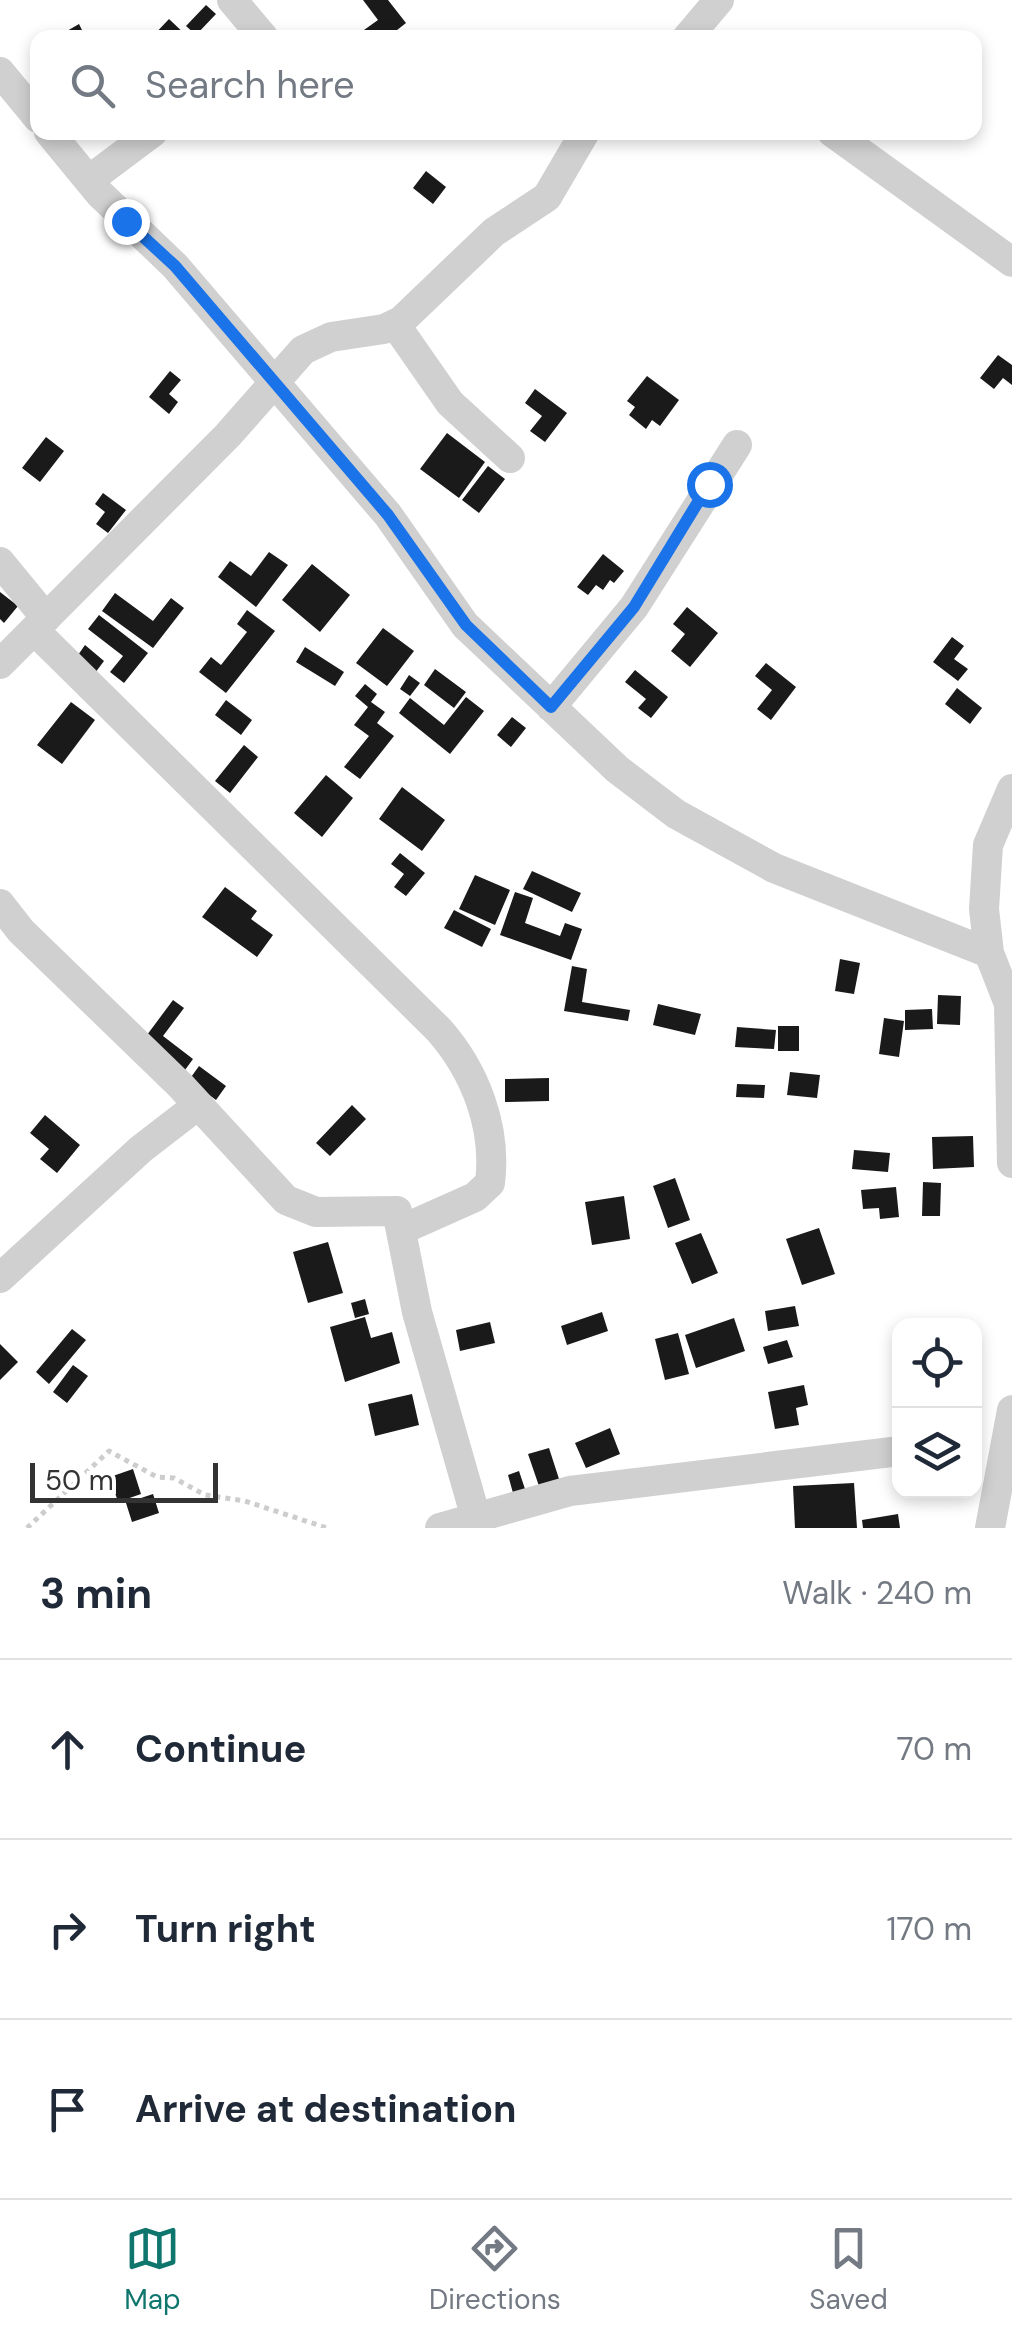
<!DOCTYPE html>
<meta charset="utf-8">
<style>
body{margin:0;font-family:"DM Sans",sans-serif;background:#f6f6f7;color:#1f2937}
.controls{position:absolute;right:30px;bottom:30px;display:grid;overflow:hidden;border-radius:20px;box-shadow:0 5px 15px #0003}
.controls button{width:90px;height:90px;display:grid;place-items:center;padding:0;border:0;border-bottom:2px solid #e0e1e3;background:#fff;color:#1f2937;font:50px sans-serif}
.scale{position:absolute;left:30px;bottom:25px;width:188px;box-sizing:border-box;padding-left:10px;border:5px solid #333;border-top:0;font-size:28px;line-height:35px;white-space:nowrap;color:#333;-webkit-text-stroke:8px #fff;paint-order:stroke}
.stop{position:absolute;width:30px;height:30px;margin:-22px;border:8px solid #1a73e8;border-radius:50%;background:#fff}
.stop.end{background:#1a73e8;border-color:#fff;box-shadow:0 2px 10px #0008}
.list{margin:0;padding:0;list-style:none}
h2{display:flex;justify-content:space-between;align-items:center;height:130px;margin:0;padding:0 40px;font-size:42px}
h2 small{font-size:32px;font-weight:400;color:#747a83}
.list li{display:grid;grid-template-columns:65px 1fr auto;gap:30px;align-items:center;box-sizing:border-box;height:180px;padding:0 40px;border-top:2px solid #e0e1e3}
.list b{display:block;font-size:38px;white-space:nowrap}
.list em{font-size:32px;font-style:normal;color:#747a83}
.icon{flex:none;width:55px;height:55px;fill:none;stroke:currentColor;stroke-width:2;stroke-linecap:round;stroke-linejoin:round}
.map{position:relative;flex:none;width:1012px;height:1528px;overflow:hidden}
.search{position:absolute;background:#fff;box-shadow:0 5px 15px #0003;left:30px;right:30px;top:30px;height:110px;display:flex;align-items:center;gap:25px;box-sizing:border-box;padding:0 35px;border-radius:20px;color:#747a83;font-size:38px}
.sheet{height:670px;background:#fff}
nav{display:flex;justify-content:space-around;align-items:center;box-sizing:border-box;height:140px;border-top:2px solid #e0e1e3;background:#fff;font-size:28px;color:#747a83}
nav a{display:grid;justify-items:center;gap:5px}
nav .on{color:#0f766e}
.map>svg:first-child{display:block}
</style>
<div class="map">
<svg width="1012" height="1528" viewBox="0 0 1012 1528">
<rect width="100%" height="100%" fill="#fff"/>
<!-- building -->
<path fill="#1a1a1a" d="M363 0H388L406 23 387 38H370L364 30 378 20Z
M206 5 216 14 196 35 186 26Z
M169 19 189 38H151Z
M79 24 86 38H55Z
M426 171 446 187 433 204 413 188Z
M998 355 1012 365V385L1003 378 994 389 980 378Z
M170 371 181 380 169 394 178 402 169 414 149 397Z
M647 376 679 400 660 426 652 420 646 429 629 415 635 407 627 401Z
M535 389 567 413 545 442 530 431 542 416 525 403Z
M447 433 485 462 459 498 420 469Z
M46 437 64 451 40 482 22 468Z
M488 466 505 479 479 513 462 500Z
M103 493 126 510 108 533 96 524 105 512 95 504Z
M269 552 288 565 256 607 218 577 230 561 251 576Z
M603 554 624 571 614 583 610 580 603 590 596 585 588 595 577 587Z
M312 564 350 595 320 632 282 600Z
M0 592 18 606 4 623 0 619Z
M115 593 153 621 171 598 184 608 153 648 102 611Z
M687 607 718 633 690 667 671 651 685 634 673 624Z
M247 610 275 631 226 693 199 672 211 657 221 665 247 632 237 624Z
M99 615 148 653 124 683 110 672 123 656 88 629Z
M383 628 414 651 387 686 356 663Z
M952 637 964 646 954 659 968 669 958 681 933 662Z
M85 645 104 661 95 673 76 658Z
M305 647 344 672 335 686 296 662Z
M766 663 796 687 771 720 757 709 772 690 755 676Z
M435 669 466 692 454 708 424 685Z
M635 670 668 697 651 718 638 708 646 699 625 682Z
M409 675 420 683 410 696 400 689Z
M365 684 377 694 371 702 385 712 377 723 394 736 360 779 344 767 369 736 354 725 368 707 355 696Z
M957 688 982 708 970 724 945 704Z
M466 697 484 711 450 754 399 713 410 698 444 725Z
M226 700 252 720 241 735 215 715Z
M71 702 95 720 62 764 37 745Z
M512 717 526 728 511 747 497 735Z
M244 745 258 757 230 793 215 781Z
M326 775 353 798 322 837 294 813Z
M402 787 445 820 422 851 379 819Z
M400 853 425 873 406 896 394 887 404 874 391 864Z
M532 871 581 893 572 912 523 889Z
M475 875 510 890 495 925 459 909Z
M225 887 257 911 251 919 273 935 257 957 202 917Z
M515 892 533 898 525 923 560 936 565 923 582 929 571 960 500 935Z
M454 910 491 929 482 947 444 928Z
M840 959 860 963 854 994 835 991Z
M572 966 587 969 582 1002 630 1010 628 1021 564 1011Z
M938 995 961 996 960 1025 937 1024Z
M173 1000 184 1008 163 1036 193 1059 185 1070 144 1039Z
M658 1004 701 1014 695 1035 653 1025Z
M932 1009 933 1029 905 1030V1010Z
M884 1018 904 1021 899 1057 879 1054Z
M778 1026H799V1051H778Z
M737 1027 776 1030 774 1049 735 1047Z
M199 1066 226 1086 216 1100 189 1080Z
M790 1072 820 1075 817 1098 787 1095Z
M549 1078V1101L505 1102V1079Z
M737 1084 765 1085 764 1098 736 1097Z
M352 1105 366 1119 330 1156 316 1143Z
M45 1115 80 1145 57 1173 40 1159 49 1149 30 1133Z
M973 1136 974 1167 933 1169 932 1137Z
M854 1150 890 1153 888 1172 852 1169Z
M675 1178 690 1220 668 1228 653 1186Z
M923 1182 941 1183 940 1216H922Z
M896 1187 899 1217 880 1219 879 1208 863 1209 861 1190Z
M624 1196 630 1239 592 1245 585 1202Z
M819 1228 835 1274 802 1285 786 1239Z
M701 1233 718 1273 692 1284 675 1243Z
M328 1242 343 1293 308 1303 293 1252Z
M365 1299 369 1314 355 1318 351 1303Z
M795 1306 799 1326 768 1331 765 1311Z
M602 1312 608 1331 567 1345 561 1326Z
M365 1317 371 1338 392 1332 400 1363 345 1382 330 1327Z
M734 1318 745 1351 696 1368 685 1335Z
M490 1322 495 1343 460 1351 456 1330Z
M72 1329 86 1340 49 1384 36 1372Z
M678 1333 689 1374 665 1380 655 1339Z
M787 1340 793 1357 768 1364 763 1347Z
M0 1344 18 1362 0 1380Z
M73 1365 88 1376 67 1403 53 1392Z
M804 1385 808 1405 796 1408 799 1425 775 1429 768 1392Z
M412 1394 419 1425 375 1436 368 1404Z
M610 1428 620 1454 586 1468 575 1443Z
M549 1448 560 1482 540 1489 528 1454Z
M133 1469 141 1494 118 1502 110 1477Z
M519 1471 525 1489 513 1493 508 1475Z
M854 1483 857 1528H795L793 1486Z
M153 1494 159 1513 132 1522 126 1503Z
M898 1514 900 1528H863L862 1520Z"/>
<g fill="none" stroke-linecap="round" stroke-linejoin="round">
<!-- path -->
<path stroke="#cdcdcd" stroke-width="5" stroke-dasharray="5 5" stroke-linecap="butt" d="M27 1528 109 1451 157 1477 174 1478 205 1495 245 1501 327 1528"/>
<!-- minor -->
<path stroke="#d0d0d0" stroke-width="30" d="M232 0 264 38
M687 38 719 0
M0 72 38 118
M49 132 100 194 175 266 388 515 465 625 617 769 676 814 774 868 989 953
M832 132 1012 262
M89 180 153 132
M395 324 450 403 510 458
M0 562 46 618
M35 631 439 1030C475 1071 497 1127 490 1183L475 1197 401 1230
M0 664 228 435 303 350 331 337 384 329 401 321 494 232 547 197 585 132
M551 707 634 607 737 445
M1012 789 988 845 984 909 989 953 1009 1004 1012 1163
M0 904 21 931 180 1085 286 1200 316 1212 397 1211 417 1312 476 1518
M0 1278 141 1149 198 1105
M440 1528 570 1491 900 1451
M990 1528 1012 1410"/>
</g>
<g fill="none" stroke-linecap="round" stroke-linejoin="round">
<!-- route -->
<path stroke="#1a73e8" stroke-width="12" d="M126 221 175 266 388 515 466 625 551 707 634 607 709 484"/>
</g>
</svg>
<div class="controls">
<button><svg class="icon" aria-label="locate" viewBox="0 0 24 24"><circle cx="12" cy="12" r="6"/><path d="M12 2v4M12 18v4M2 12h4M18 12h4"/></svg></button>
<button><svg class="icon" aria-label="layers" viewBox="0 0 24 24"><path d="M12 4l9 5-9 5-9-5zM3 14l9 5 9-5"/></svg></button>
</div>
<div class="scale">50 m</div>
<div class="stop" style="left:709px;top:484px"></div>
<div class="stop end" style="left:126px;top:221px"></div>
<div class="search"><svg class="icon" aria-label="search" viewBox="0 0 24 24"><circle cx="10" cy="10" r="6"/><path d="M15 15l6 6"/></svg>Search here</div>
</div>
<section class="sheet">
<h2>3 min<small>Walk · 240 m</small></h2>
<ul class="list">
<li><svg class="icon" aria-label="ahead" viewBox="0 0 24 24"><path d="M12 20V5M6 11l6-6 6 6"/></svg><div><b>Continue</b></div><em>70 m</em></li>
<li><svg class="icon" aria-label="right" viewBox="0 0 24 24"><path d="M7 20v-9h11M14 6l5 5-5 5"/></svg><div><b>Turn right</b></div><em>170 m</em></li>
<li><svg class="icon" aria-label="arrive" viewBox="0 0 24 24"><path d="M6 21V4h12l-3 4 3 4H6"/></svg><div><b>Arrive at destination</b></div></li>
</ul>
</section>
<nav>
<a class="on"><svg class="icon" aria-label="map" viewBox="0 0 24 24"><path d="M3 6l6-2 6 2 6-2v14l-6 2-6-2-6 2zM9 4v14M15 6v14"/></svg>Map</a>
<a><svg class="icon" aria-label="directions" viewBox="0 0 24 24"><path d="M12 3l9 9-9 9-9-9zM9 14v-3h6M13 9l2 2-2 2"/></svg>Directions</a>
<a><svg class="icon" aria-label="saved" viewBox="0 0 24 24"><path d="M7 4h10v16l-5-4-5 4z"/></svg>Saved</a>
</nav>
